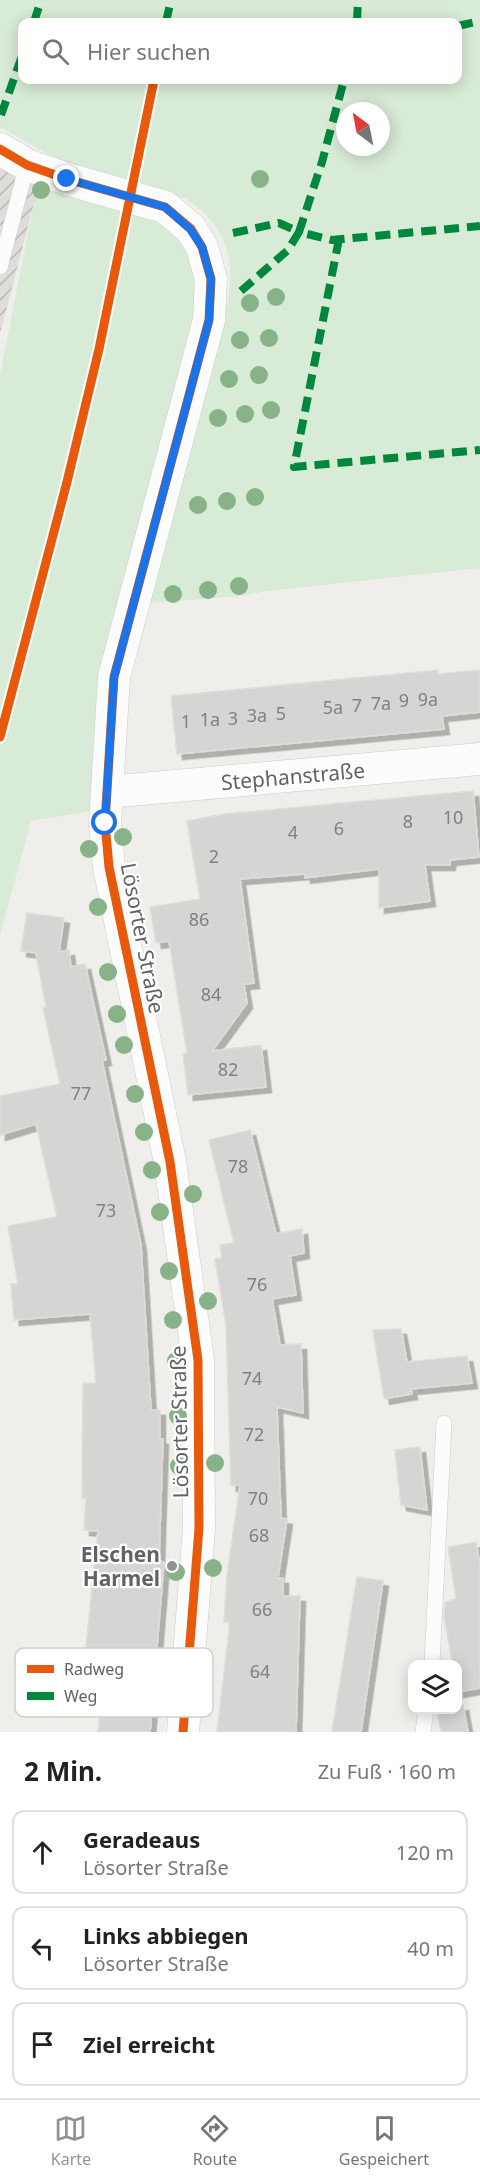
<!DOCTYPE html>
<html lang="de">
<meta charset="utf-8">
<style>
body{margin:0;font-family:"Noto Sans",sans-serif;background:#f2f2f2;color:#222}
.controls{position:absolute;right:18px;bottom:18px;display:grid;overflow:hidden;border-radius:12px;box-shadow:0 3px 15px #0003}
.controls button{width:54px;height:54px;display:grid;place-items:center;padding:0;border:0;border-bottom:2px solid #e0e0e0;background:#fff;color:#222;font:30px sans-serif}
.compass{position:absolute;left:336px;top:102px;width:54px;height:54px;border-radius:50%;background:#fff;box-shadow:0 3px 15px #0003;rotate:328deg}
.stop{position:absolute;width:18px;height:18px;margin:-14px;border:4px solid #1a73e8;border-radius:50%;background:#fff}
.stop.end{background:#1a73e8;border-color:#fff;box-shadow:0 2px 6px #0008}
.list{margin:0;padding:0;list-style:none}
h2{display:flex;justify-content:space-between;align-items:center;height:78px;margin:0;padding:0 24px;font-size:26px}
h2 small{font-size:20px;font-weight:400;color:#767676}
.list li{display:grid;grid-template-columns:39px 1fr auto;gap:18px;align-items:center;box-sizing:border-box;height:84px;margin:0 12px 12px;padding:0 12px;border:2px solid #e0e0e0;border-radius:12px}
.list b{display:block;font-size:22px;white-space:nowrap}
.list p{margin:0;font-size:20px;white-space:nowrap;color:#767676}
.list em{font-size:20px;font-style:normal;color:#767676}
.icon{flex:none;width:33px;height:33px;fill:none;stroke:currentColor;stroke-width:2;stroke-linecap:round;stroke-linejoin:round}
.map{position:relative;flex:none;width:480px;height:1732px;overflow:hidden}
.search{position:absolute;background:#fff;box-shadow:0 3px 15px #0003;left:18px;right:18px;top:18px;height:66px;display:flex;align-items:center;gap:15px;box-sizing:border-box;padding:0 21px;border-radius:12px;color:#767676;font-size:22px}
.sheet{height:366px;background:#fff}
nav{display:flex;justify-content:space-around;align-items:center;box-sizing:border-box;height:84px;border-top:2px solid #e0e0e0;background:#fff;font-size:16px;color:#767676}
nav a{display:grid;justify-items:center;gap:3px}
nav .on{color:#919496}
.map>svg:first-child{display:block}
</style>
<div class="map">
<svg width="480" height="1732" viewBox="0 0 480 1732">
<defs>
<pattern id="industrial-furrows" width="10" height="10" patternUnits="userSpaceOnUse" patternTransform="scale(1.5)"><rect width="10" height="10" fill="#dfddda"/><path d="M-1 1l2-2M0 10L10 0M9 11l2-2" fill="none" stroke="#b8b7b5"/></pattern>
<filter id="shadow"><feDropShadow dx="5.5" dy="5.5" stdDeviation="0" flood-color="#0004"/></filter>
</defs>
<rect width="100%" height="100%" fill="#efeeea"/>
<!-- industrial -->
<path fill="url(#industrial-furrows)" d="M0 163 46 185 34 203 0 334Z"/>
<!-- green -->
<path fill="#d8ebd6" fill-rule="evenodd" d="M0 0H480V568L267 591 242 596 148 603 228 300C236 257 224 223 186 199L59 160 0 127ZM22 22H458V80H22ZM345 111H381V147H345Z
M46 185C94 198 166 204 189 255 196 271 196 288 197 305L95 734 91 811 31 821 0 935V375L34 203Z"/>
<!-- building -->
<path fill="#d6d5d3" stroke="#deddd9" stroke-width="1.5" filter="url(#shadow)" d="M438 670V674L480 670V712L442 716 444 729 177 754 171 696Z
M473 791 479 857 450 860V865H425L430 901 379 908V869L305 878V874L240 879 254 983 244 984 247 1003 212 1051 261 1045 266 1087 188 1095 183 1054 187 1053 169 941 156 943 150 907 200 899 187 821 225 814Z
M27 913 64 918 59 952 69 950 71 967 85 964 106 1060H102L141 1245 151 1410H160V1439H163L159 1561 164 1562 150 1732H98L103 1687 75 1684 78 1656H85L98 1531 84 1530 86 1498H82L83 1383H96L90 1314 14 1320 11 1284H18L8 1226 57 1217 36 1124 0 1135V1096L60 1084 43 1008 46 1007 36 953 21 951Z
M250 1130 276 1234 302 1229 304 1253 290 1256 296 1295 272 1299 280 1345 301 1344 303 1413 277 1407 281 1518 287 1519 278 1578H283V1596H300L296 1732H217L230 1622H224L227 1575 240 1485 231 1486 226 1325 215 1259 222 1258 220 1245 234 1243 209 1140Z
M401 1329 407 1362 467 1356 472 1383 411 1389 412 1394 384 1399 373 1330Z
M420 1447 427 1510 401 1505 395 1450Z
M476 1542 480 1565V1688L458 1692V1665H453L444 1617 445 1602 456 1599 448 1547Z
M357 1577 383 1581 361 1732H332Z
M463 1705 468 1732H441L437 1710H458V1706Z"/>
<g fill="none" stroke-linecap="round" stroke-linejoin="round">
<defs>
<path id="service" d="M0 267 27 165
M432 1664 444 1423
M423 1732 426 1710"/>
<path id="minor" d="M0 149 27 165 67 179 165 207 191 229 202 247 211 279 209 320 114 677 105 823 109 867 170 1162 198 1360 199 1528 183 1732
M107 792 480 759"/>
</defs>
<!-- service casing -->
<use href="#service" stroke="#cbcccc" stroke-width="16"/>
<!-- minor casing -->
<use href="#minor" stroke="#cbcccc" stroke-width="33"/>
<!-- service -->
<use href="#service" stroke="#fdfcfc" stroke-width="15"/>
<!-- minor -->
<use href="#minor" stroke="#fdfcfc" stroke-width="32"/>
<!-- quiet -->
<path stroke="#00873e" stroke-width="8" stroke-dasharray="15 8" stroke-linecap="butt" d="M34 22 41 0
M166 22 171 0
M357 22 358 0
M458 26 480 21
M1 115 22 56
M233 233 279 223 299 232 322 162 344 80
M339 239 294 467 480 450
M241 291 288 250 299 232 332 240 480 226"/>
<defs>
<path id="cycleway" d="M0 149 27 165 67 179 165 207 191 229 202 247 211 279 209 320 114 677 105 823 109 867 170 1162 198 1360 199 1528 183 1732
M0 737 67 482 99 349 154 80"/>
</defs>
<!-- cycleway casing -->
<use href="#cycleway" stroke="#fff" stroke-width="13"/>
<!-- cycleway -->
<use href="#cycleway" stroke="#e8590c" stroke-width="9"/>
</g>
<!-- trees -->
<g fill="#88b388">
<circle cx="260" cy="179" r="9"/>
<circle cx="41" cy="190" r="9"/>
<circle cx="276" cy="297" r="9"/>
<circle cx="250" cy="303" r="9"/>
<circle cx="269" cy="338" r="9"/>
<circle cx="240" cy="340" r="9"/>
<circle cx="259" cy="375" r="9"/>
<circle cx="229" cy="379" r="9"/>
<circle cx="271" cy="410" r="9"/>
<circle cx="245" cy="414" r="9"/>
<circle cx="218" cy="418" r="9"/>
<circle cx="255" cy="497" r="9"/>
<circle cx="227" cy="501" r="9"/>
<circle cx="198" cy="505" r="9"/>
<circle cx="239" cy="586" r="9"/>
<circle cx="208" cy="590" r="9"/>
<circle cx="173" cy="594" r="9"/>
<circle cx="123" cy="837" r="9"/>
<circle cx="89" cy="849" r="9"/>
<circle cx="98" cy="907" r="9"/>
<circle cx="108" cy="972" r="9"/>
<circle cx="117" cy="1014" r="9"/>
<circle cx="124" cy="1045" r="9"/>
<circle cx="135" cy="1094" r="9"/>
<circle cx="144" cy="1132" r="9"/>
<circle cx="152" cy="1170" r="9"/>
<circle cx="193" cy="1194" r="9"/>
<circle cx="160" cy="1212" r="9"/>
<circle cx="169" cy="1271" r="9"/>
<circle cx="208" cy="1301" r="9"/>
<circle cx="173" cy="1320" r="9"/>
<circle cx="176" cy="1361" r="9"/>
<circle cx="178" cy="1416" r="9"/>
<circle cx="215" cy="1463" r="9"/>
<circle cx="179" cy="1466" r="9"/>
<circle cx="213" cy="1568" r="9"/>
<circle cx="176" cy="1572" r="9"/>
</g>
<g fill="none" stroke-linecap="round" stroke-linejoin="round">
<!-- route -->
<path stroke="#1a73e8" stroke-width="8" d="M67 179 165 207 190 229 202 247 211 279 209 320 114 677 105 823"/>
</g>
<!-- markers -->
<circle fill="#919496" stroke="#fff" stroke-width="2" cx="172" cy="1566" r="6"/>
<g text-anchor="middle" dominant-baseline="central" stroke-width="4.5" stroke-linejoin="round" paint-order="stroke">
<!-- number labels -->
<g font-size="18" fill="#7e8184">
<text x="428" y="699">9a</text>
<text x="404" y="700">9</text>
<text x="381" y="703">7a</text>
<text x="357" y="705">7</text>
<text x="333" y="707">5a</text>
<text x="281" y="713">5</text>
<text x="257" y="715">3a</text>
<text x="233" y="718">3</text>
<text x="210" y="719">1a</text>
<text x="186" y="721">1</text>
<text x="453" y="817">10</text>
<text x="408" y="821">8</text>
<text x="339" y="828">6</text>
<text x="293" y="832">4</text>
<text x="214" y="856">2</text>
<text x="199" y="919">86</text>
<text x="211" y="994">84</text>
<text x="228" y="1069">82</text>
<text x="81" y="1093">77</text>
<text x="238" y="1166">78</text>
<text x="106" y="1210">73</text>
<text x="257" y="1284">76</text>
<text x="252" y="1378">74</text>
<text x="254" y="1434">72</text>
<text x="258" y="1498">70</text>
<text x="259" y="1535">68</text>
<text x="262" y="1609">66</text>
<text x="260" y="1671">64</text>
</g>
<!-- street labels -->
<g font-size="21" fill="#5f6368" stroke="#fff">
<text transform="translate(293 776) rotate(-5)">Stephanstraße</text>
<text transform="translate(143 938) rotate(79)">Lösorter Straße</text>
<text transform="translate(179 1422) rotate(-91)">Lösorter Straße</text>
</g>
<!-- poi labels -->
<g font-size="21" font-weight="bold" fill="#5f6368" stroke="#fff" text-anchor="end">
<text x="160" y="1554">Elschen<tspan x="160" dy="24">Harmel</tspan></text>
</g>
</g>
<!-- legend -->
<rect x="15" y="1648" width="198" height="69" rx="9" fill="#fff" stroke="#cfd0d2" stroke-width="1.5"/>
<rect x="27" y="1665" width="27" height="8" fill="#e8590c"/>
<rect x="27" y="1692" width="27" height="8" fill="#00873e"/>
<g font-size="16" fill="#5f6368">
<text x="64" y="1675">Radweg</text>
<text x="64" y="1702">Weg</text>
</g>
</svg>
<div class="controls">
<button><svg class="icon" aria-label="layers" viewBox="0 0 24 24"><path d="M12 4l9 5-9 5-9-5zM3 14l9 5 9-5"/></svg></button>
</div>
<svg class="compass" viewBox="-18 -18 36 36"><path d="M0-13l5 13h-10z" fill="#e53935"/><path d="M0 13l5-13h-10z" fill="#767676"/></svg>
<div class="stop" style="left:105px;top:823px"></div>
<div class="stop end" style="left:67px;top:179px"></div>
<div class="search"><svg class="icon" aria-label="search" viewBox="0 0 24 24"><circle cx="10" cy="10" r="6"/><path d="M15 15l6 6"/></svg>Hier suchen</div>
</div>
<section class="sheet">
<h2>2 Min.<small>Zu Fuß · 160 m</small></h2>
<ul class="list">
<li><svg class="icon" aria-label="ahead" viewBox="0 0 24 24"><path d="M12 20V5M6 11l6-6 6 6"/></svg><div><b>Geradeaus</b><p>Lösorter Straße</p></div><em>120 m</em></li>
<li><svg class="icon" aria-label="left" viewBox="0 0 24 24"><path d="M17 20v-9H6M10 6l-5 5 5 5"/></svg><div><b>Links abbiegen</b><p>Lösorter Straße</p></div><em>40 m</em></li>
<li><svg class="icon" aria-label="arrive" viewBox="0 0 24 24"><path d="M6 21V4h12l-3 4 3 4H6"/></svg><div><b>Ziel erreicht</b></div></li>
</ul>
</section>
<nav>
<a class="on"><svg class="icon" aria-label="map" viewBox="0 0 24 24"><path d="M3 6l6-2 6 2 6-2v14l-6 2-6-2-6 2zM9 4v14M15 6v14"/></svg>Karte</a>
<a><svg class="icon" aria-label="directions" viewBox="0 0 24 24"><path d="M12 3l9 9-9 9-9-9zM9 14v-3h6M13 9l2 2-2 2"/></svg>Route</a>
<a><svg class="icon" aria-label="saved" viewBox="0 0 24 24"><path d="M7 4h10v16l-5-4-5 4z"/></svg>Gespeichert</a>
</nav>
